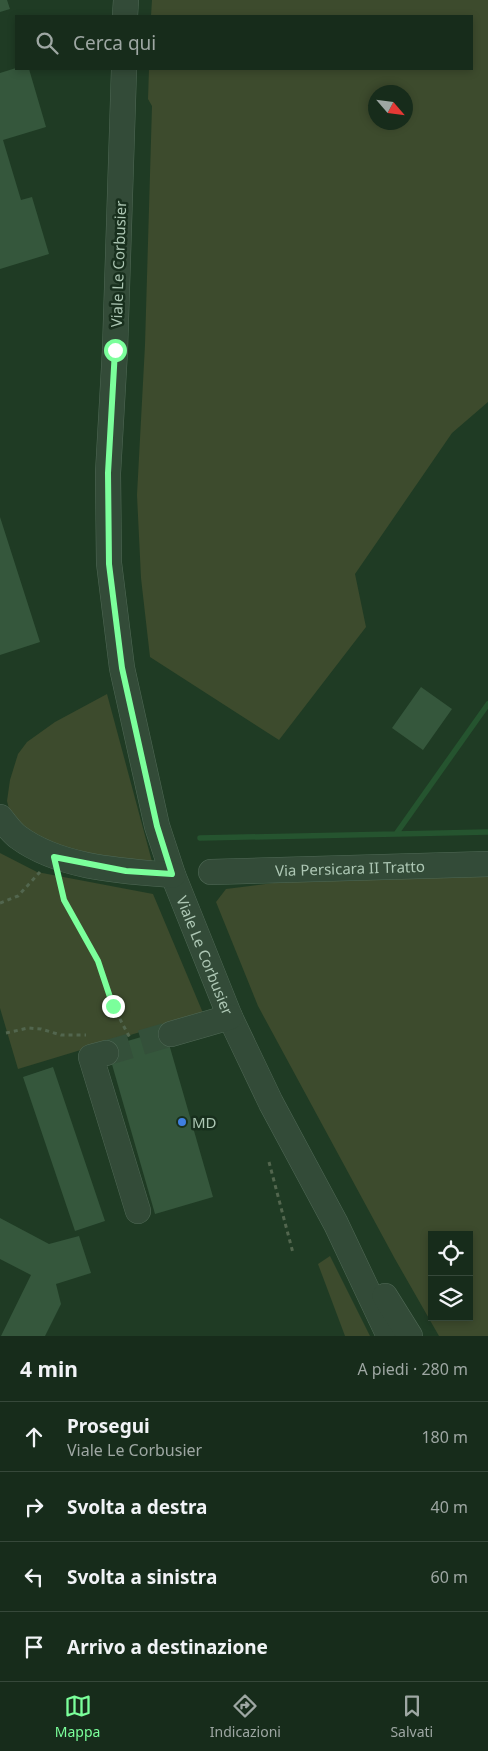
<!DOCTYPE html>
<html lang="it">
<meta charset="utf-8">
<style>
body{margin:0;font-family:"Noto Sans",sans-serif;background:#203424;color:#f1f3f6}
.controls{position:absolute;right:15px;bottom:15px;display:grid;overflow:hidden;border-radius:0px;box-shadow:0 2px 8px #0003}
.controls button{width:45px;height:45px;display:grid;place-items:center;padding:0;border:0;border-bottom:1px solid #36483a;background:#172c1b;color:#f1f3f6;font:25px sans-serif}
.compass{position:absolute;left:368px;top:85px;width:45px;height:45px;border-radius:50%;background:#172c1b;box-shadow:0 2px 8px #0003;rotate:118deg}
.stop{position:absolute;width:15px;height:15px;margin:-11px;border:4px solid #7bff9b;border-radius:50%;background:#fff}
.stop.end{background:#7bff9b;border-color:#fff;box-shadow:0 1px 5px #0008}
.list{margin:0;padding:0;list-style:none}
h2{display:flex;justify-content:space-between;align-items:center;height:65px;margin:0;padding:0 20px;font-size:21px}
h2 small{font-size:16px;font-weight:400;color:#9ea7a3}
.list li{display:grid;grid-template-columns:32px 1fr auto;gap:15px;align-items:center;box-sizing:border-box;height:70px;padding:0 20px;border-top:1px solid #36483a}
.list b{display:block;font-size:19px;white-space:nowrap}
.list p{margin:0;font-size:16px;white-space:nowrap;color:#9ea7a3}
.list em{font-size:16px;font-style:normal;color:#9ea7a3}
.icon{flex:none;width:28px;height:28px;fill:none;stroke:currentColor;stroke-width:2;stroke-linecap:round;stroke-linejoin:round}
.map{position:relative;flex:none;width:488px;height:1336px;overflow:hidden}
.search{position:absolute;background:#172c1b;box-shadow:0 2px 8px #0003;left:15px;right:15px;top:15px;height:55px;display:flex;align-items:center;gap:12px;box-sizing:border-box;padding:0 18px;border-radius:0px;color:#9ea7a3;font-size:19px}
.sheet{height:345px;background:#172c1b}
nav{display:flex;justify-content:space-around;align-items:center;box-sizing:border-box;height:70px;border-top:1px solid #36483a;background:#172c1b;font-size:14px;color:#9ea7a3}
nav a{display:grid;justify-items:center;gap:2px}
nav .on{color:#7bff9b}
.map>svg:first-child{display:block}
</style>
<div class="map">
<svg width="488" height="1336" viewBox="0 0 488 1336">
<rect width="100%" height="100%" fill="#1f3b24"/>
<!-- green -->
<path fill="#3d4b2d" fill-rule="evenodd" d="M152 0H488V402L452 433 355 574 366 627 279 740 150 657 141 578 137 495 145 345 152 106 148 99 149 69H472V16H151ZM376 92H406V122H376Z
M107 694 154 869 51 848 11 817 7 801 10 780 18 754 27 742 55 722Z
M0 853 37 872 153 894 203 1013 18 1069 0 1008Z
M488 876V1336H439L395 1259 258 1006 216 902 226 889 289 881ZM432 1235H469V1317H432Z
M330 1256 370 1336H345L318 1264Z"/>
<g fill="none" stroke-linecap="round" stroke-linejoin="round">
<!-- stream -->
<path stroke="#25542f" stroke-width="5.5" d="M488 704 396 834 488 832
M200 838 396 834"/>
</g>
<!-- building -->
<path fill="#35573c" d="M0 0H7L10 9 0 12Z
M16 68 29 69 46 127 3 140 21 200 32 197 49 254 0 269V73Z
M0 517 40 642 0 655Z
M421 687 452 709 423 750 392 728Z
M165 1030 213 1197 155 1214 107 1047Z
M53 1067 105 1221 75 1231 23 1077Z
M0 1218 49 1244 79 1236 91 1273 56 1284 61 1304 45 1336H1L31 1275 0 1259Z"/>
<g fill="none" stroke-linecap="round" stroke-linejoin="round">
<!-- minor-tunnel -->
<path stroke="#34503a" stroke-width="25" stroke-dasharray="25 12" stroke-linecap="butt" d="M106 1053 171 1034"/>
<defs>
<g id="minor">
<path d="M125 16 126 0"/>
<path id="s1" d="M124 69 115 350 108 473 109 563 122 668 157 826 173 875 230 1017 271 1103 336 1224 389 1336"/>
<path d="M0 817C6 824 11 832 18 837 60 868 122 871 173 875"/>
<path id="s2" d="M211 872 488 864"/>
<path d="M171 1034 230 1017"/>
<path d="M106 1053 91 1057 138 1211"/>
<path d="M385 1296 410 1336"/>
</g>
</defs>
<!-- minor casing -->
<use href="#minor" stroke="#506956" stroke-width="26"/>
<!-- path -->
<path stroke="#52664e" stroke-width="3" stroke-dasharray="4 4" stroke-linecap="butt" d="M60 880 65 900 98 961 113 1006 130 1038
M0 903 18 896 40 872
M6 1033 28 1028 41 1029 61 1035H86
M269 1162 293 1253"/>
<!-- minor -->
<use href="#minor" stroke="#334b38" stroke-width="25"/>
</g>
<g fill="none" stroke-linecap="round" stroke-linejoin="round">
<!-- route -->
<path stroke="#7bff9b" stroke-width="6" d="M113 1006 98 961 64 900 54 857 126 871 172 874 157 826 122 668 109 564 108 473 115 350"/>
</g>
<!-- markers -->
<circle fill="#3f7fe0" stroke="#182f1d" stroke-width="2" cx="182" cy="1122" r="5"/>
<g text-anchor="middle" dominant-baseline="central" stroke-width="5" stroke-linejoin="round" paint-order="stroke">
<!-- street labels -->
<g font-size="15" fill="#adc7b4" stroke="#182f1d">
<text transform="translate(118 264) rotate(-88)">Viale Le Corbusier</text>
<text stroke="none"><textPath href="#s2" startOffset="139">Via Persicara II Tratto</textPath></text>
<text stroke="none"><textPath href="#s1" startOffset="900">Viale Le Corbusier</textPath></text>
</g>
<!-- poi labels -->
<g font-size="15" fill="#adc7b4" stroke="#182f1d" text-anchor="start">
<text x="192" y="1122">MD</text>
</g>
</g>
</svg>
<div class="controls">
<button><svg class="icon" aria-label="locate" viewBox="0 0 24 24"><circle cx="12" cy="12" r="6"/><path d="M12 2v4M12 18v4M2 12h4M18 12h4"/></svg></button>
<button><svg class="icon" aria-label="layers" viewBox="0 0 24 24"><path d="M12 4l9 5-9 5-9-5zM3 14l9 5 9-5"/></svg></button>
</div>
<svg class="compass" viewBox="-18 -18 36 36"><path d="M0-13l5 13h-10z" fill="#e53935"/><path d="M0 13l5-13h-10z" fill="#9ea7a3"/></svg>
<div class="stop" style="left:115px;top:350px"></div>
<div class="stop end" style="left:113px;top:1006px"></div>
<div class="search"><svg class="icon" aria-label="search" viewBox="0 0 24 24"><circle cx="10" cy="10" r="6"/><path d="M15 15l6 6"/></svg>Cerca qui</div>
</div>
<section class="sheet">
<h2>4 min<small>A piedi · 280 m</small></h2>
<ul class="list">
<li><svg class="icon" aria-label="ahead" viewBox="0 0 24 24"><path d="M12 20V5M6 11l6-6 6 6"/></svg><div><b>Prosegui</b><p>Viale Le Corbusier</p></div><em>180 m</em></li>
<li><svg class="icon" aria-label="right" viewBox="0 0 24 24"><path d="M7 20v-9h11M14 6l5 5-5 5"/></svg><div><b>Svolta a destra</b></div><em>40 m</em></li>
<li><svg class="icon" aria-label="left" viewBox="0 0 24 24"><path d="M17 20v-9H6M10 6l-5 5 5 5"/></svg><div><b>Svolta a sinistra</b></div><em>60 m</em></li>
<li><svg class="icon" aria-label="arrive" viewBox="0 0 24 24"><path d="M6 21V4h12l-3 4 3 4H6"/></svg><div><b>Arrivo a destinazione</b></div></li>
</ul>
</section>
<nav>
<a class="on"><svg class="icon" aria-label="map" viewBox="0 0 24 24"><path d="M3 6l6-2 6 2 6-2v14l-6 2-6-2-6 2zM9 4v14M15 6v14"/></svg>Mappa</a>
<a><svg class="icon" aria-label="directions" viewBox="0 0 24 24"><path d="M12 3l9 9-9 9-9-9zM9 14v-3h6M13 9l2 2-2 2"/></svg>Indicazioni</a>
<a><svg class="icon" aria-label="saved" viewBox="0 0 24 24"><path d="M7 4h10v16l-5-4-5 4z"/></svg>Salvati</a>
</nav>
